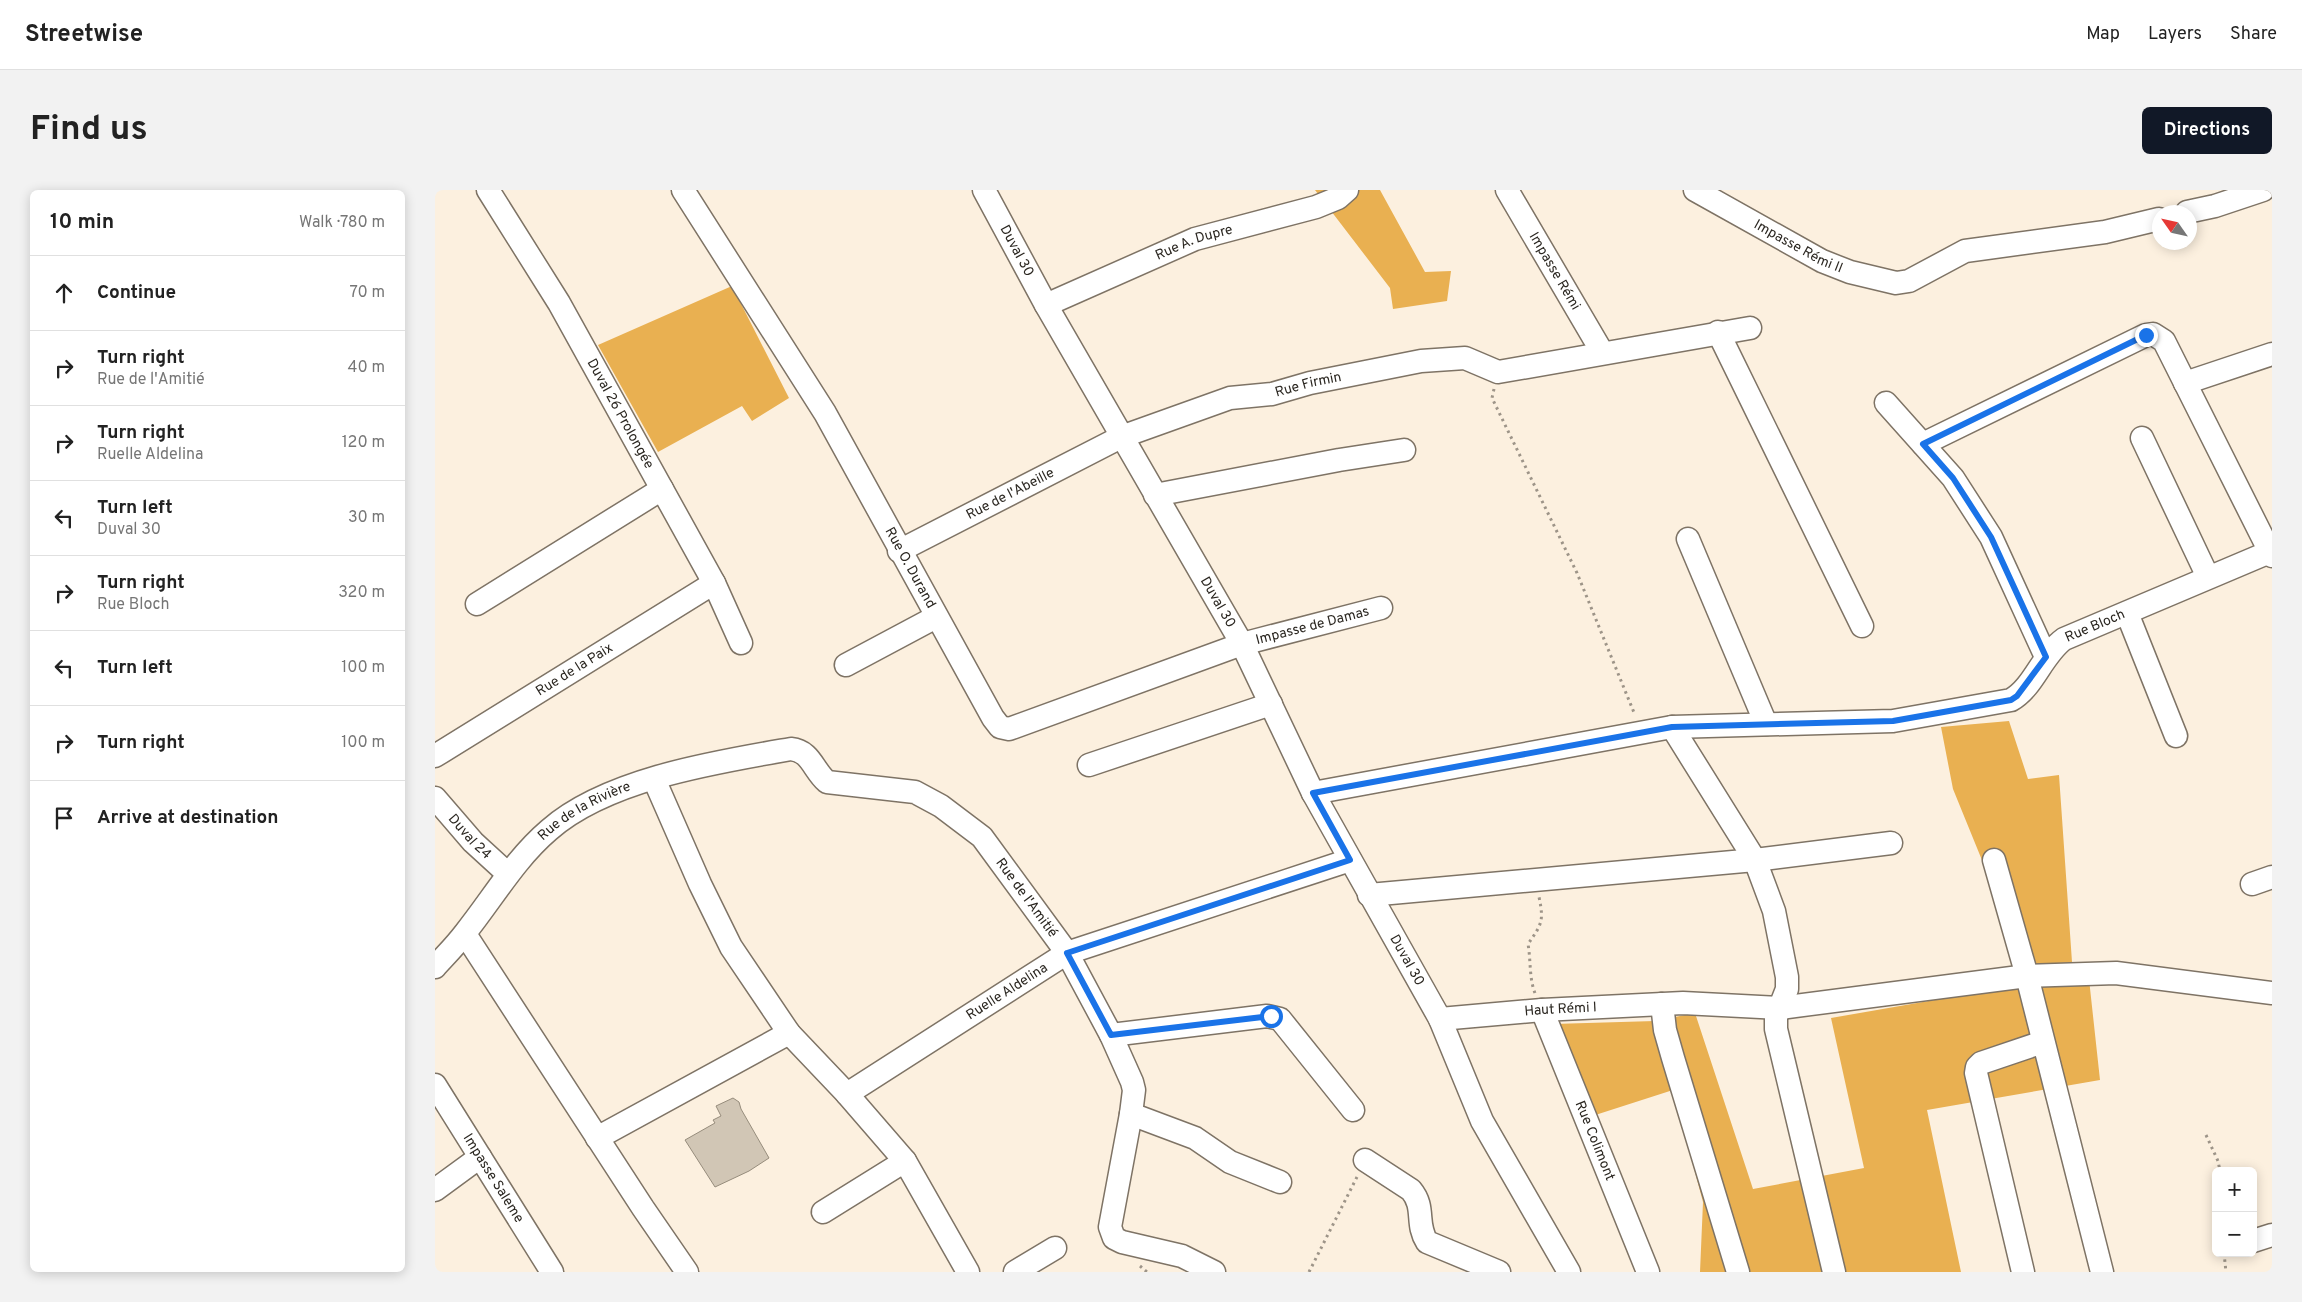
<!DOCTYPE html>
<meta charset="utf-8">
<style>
body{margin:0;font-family:Overpass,sans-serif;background:#f2f2f2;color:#222}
.controls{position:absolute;right:15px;bottom:15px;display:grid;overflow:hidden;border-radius:8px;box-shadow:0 2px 12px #0003}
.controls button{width:45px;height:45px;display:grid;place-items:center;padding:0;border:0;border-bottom:1px solid #e0e0e0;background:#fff;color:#222;font:25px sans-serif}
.compass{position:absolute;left:1717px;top:15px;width:45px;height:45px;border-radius:50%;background:#fff;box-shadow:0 2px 12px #0003;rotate:304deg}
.stop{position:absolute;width:15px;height:15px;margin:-11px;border:4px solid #1a73e8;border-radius:50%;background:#fff}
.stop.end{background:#1a73e8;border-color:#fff;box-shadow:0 1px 5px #0008}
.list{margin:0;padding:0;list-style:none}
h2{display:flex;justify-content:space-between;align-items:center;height:65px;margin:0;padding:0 20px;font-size:21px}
h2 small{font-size:16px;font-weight:400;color:#767676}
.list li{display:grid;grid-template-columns:32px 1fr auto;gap:15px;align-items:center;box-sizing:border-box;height:75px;padding:0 20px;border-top:1px solid #e0e0e0}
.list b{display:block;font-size:19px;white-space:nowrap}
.list p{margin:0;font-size:16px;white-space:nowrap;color:#767676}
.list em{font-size:16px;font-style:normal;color:#767676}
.icon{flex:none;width:28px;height:28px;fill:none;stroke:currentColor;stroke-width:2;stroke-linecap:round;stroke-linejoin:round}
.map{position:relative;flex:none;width:1837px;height:1082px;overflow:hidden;border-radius:8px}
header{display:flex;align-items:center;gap:30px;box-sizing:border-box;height:70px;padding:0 25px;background:#fff;border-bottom:1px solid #e0e0e0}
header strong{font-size:24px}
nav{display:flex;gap:28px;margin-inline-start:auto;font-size:18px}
.intro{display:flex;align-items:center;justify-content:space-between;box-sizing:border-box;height:120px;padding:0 30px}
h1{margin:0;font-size:35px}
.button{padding:12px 22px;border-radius:8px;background:#111827;color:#fff;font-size:18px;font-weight:700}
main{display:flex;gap:30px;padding:0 30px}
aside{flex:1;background:#fff;border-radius:8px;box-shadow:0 2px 12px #0003}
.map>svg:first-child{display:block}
</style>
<header>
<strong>Streetwise</strong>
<nav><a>Map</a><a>Layers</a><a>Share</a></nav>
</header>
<div class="intro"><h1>Find us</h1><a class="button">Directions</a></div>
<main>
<aside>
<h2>10 min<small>Walk · 780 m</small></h2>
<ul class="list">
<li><svg class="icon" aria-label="ahead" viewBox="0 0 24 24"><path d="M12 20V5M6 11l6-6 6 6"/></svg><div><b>Continue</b></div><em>70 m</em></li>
<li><svg class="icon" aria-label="right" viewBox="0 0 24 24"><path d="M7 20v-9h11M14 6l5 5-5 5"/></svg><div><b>Turn right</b><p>Rue de l'Amitié</p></div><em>40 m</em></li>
<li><svg class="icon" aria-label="right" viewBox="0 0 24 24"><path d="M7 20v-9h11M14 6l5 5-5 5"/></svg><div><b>Turn right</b><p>Ruelle Aldelina</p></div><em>120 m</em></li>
<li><svg class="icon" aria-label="left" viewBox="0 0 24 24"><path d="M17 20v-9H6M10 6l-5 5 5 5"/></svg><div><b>Turn left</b><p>Duval 30</p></div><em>30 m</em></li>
<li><svg class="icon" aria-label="right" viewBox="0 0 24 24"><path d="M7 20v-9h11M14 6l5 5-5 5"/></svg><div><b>Turn right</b><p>Rue Bloch</p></div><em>320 m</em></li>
<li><svg class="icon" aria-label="left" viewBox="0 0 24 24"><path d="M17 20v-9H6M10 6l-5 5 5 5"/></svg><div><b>Turn left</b></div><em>100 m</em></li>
<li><svg class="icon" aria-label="right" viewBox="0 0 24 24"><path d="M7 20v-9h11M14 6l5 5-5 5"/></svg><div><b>Turn right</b></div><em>100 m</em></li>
<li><svg class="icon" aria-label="arrive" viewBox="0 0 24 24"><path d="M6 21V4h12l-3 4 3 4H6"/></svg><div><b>Arrive at destination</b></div></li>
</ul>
</aside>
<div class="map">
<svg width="1837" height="1082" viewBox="0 0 1837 1082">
<rect width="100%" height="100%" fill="#fcf0df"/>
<!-- forest -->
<path fill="#e9b051" d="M880 0H945L990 82 1016 81 1012 111 958 119 955 98Z
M297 96 354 208 317 231 307 216 223 262 163 155Z
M1574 531 1593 589 1624 585 1637 772 1654 789 1665 890 1492 920 1526 1082H1265L1268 1012 1238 900 1151 928 1118 834 1220 831 1260 823 1318 999 1429 978 1396 828 1597 793 1518 599 1506 537Z"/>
<!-- building -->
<path fill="#d1c6b5" stroke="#968c7c" d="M298 908 304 912 306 919 334 968 314 981 280 997 250 950 280 933 278 930 286 926 281 916Z"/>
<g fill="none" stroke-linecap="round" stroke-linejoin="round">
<defs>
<g id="minor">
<path id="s1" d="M53 0 124 113 279 393 306 453"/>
<path id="s2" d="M248 0 390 223 558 528 565 537 574 539 807 454 946 418"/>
<path id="s3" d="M549 0 611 115 807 454 878 603 1005 829 1047 931 1134 1082"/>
<path id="s4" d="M1072 0 1167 162"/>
<path id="s5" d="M1260 0 1387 71 1415 82 1461 93 1474 91 1530 61 1670 42 1724 29"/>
<path d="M1752 22 1780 16 1828 0"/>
<path id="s6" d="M611 115 760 49 881 17 903 8 912 0"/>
<path d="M1283 142 1427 436"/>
<path d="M1750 193 1837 164"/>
<path d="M1451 213 1518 288 1556 347 1611 467"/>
<path d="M1707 248 1773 387"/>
<path d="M1488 254 1711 145 1718 144 1729 151 1837 366"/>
<path d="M720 305 904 270 969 260"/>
<path d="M1253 349 1331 534"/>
<path id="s7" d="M464 361 686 247 795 208 837 204 875 193 986 171 1030 168 1063 182 1315 138"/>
<path d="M42 414 227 299"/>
<path d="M1692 423 1741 546"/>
<path d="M411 475 501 427"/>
<path d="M1237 537 1320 670 1339 721 1352 787V799L1341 827V839L1399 1082"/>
<path id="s8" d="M0 566 279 393"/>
<path d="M654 575 836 514"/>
<path d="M219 589 265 694 296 757 354 843 412 904 470 971 533 1082"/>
<path id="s9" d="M878 603 1237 537 1458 531 1576 510C1599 497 1607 465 1629 449L1837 361"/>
<path id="s10" d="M0 608 38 652 73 684"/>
<path d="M1559 670 1592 786 1667 1082"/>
<path d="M1817 694 1837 687"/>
<path d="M934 705 1320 670 1456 653"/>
<path d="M30 744 208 1018 252 1082"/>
<path id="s11" d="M0 777C10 766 21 755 30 743 58 708 80 669 114 640 172 589 281 572 356 559 376 561 378 580 392 592L480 602 506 616 547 647 632 763 676 845 697 892 699 900 696 924 675 1037 679 1048 687 1052 747 1066 779 1082"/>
<path d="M1227 814 1230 840 1238 868 1303 1082"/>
<path id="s12" d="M1107 820 1213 1082"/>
<path id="s13" d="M1005 829 1107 820 1248 813 1345 818 1592 786 1681 783 1837 803"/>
<path d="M676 845 832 826 845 829 918 920"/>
<path id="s14" d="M0 895 117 1082"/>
<path id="s15" d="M412 904 632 763 915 670"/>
<path d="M696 924 760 948 795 972 845 992"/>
<path d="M162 948 354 843"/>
<path d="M930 970 976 1000C991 1018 980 1033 992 1052L1064 1082"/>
<path d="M0 1000 45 967"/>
<path d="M388 1022 470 971"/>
<path d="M1818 1051 1837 1045"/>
<path d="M580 1082 620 1058"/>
<path d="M1588 1082 1541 883 1542 877 1546 873 1608 852"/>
</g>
</defs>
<!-- minor casing -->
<use href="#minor" stroke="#7e7365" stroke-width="25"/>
<!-- path -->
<path stroke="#9d9488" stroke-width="3" stroke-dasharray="2.5 4" stroke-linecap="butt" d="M1059 199 1057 208 1142 383 1200 525
M1100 803C1094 788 1096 771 1093 754 1107 734 1109 731 1104 707
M1771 945 1783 971 1785 981
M1789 1063 1791 1082
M705 1076 712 1082
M874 1082 922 987"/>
<!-- minor -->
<use href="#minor" stroke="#fff" stroke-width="22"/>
</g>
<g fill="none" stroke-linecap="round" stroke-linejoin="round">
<!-- route -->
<path stroke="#1a73e8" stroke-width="6" d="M836 826 676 845 632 763 915 670 878 603 1237 537 1458 531 1576 510 1582 506 1611 467 1556 347 1518 288 1488 254 1711 145"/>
</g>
<g text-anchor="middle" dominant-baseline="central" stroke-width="4" stroke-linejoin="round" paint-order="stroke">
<!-- street labels -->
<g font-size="14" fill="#2b2721" stroke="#fff">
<text stroke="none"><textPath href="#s6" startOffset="161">Rue A. Dupre</textPath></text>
<text stroke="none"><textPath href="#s5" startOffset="118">Impasse Rémi II</textPath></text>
<text stroke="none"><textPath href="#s3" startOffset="69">Duval 30</textPath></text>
<text stroke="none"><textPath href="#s4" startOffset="94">Impasse Rémi</textPath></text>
<text stroke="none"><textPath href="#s7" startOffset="445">Rue Firmin</textPath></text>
<text stroke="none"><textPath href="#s1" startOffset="260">Duval 26 Prolongée</textPath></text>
<text stroke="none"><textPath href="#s7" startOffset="125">Rue de l'Abeille</textPath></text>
<text stroke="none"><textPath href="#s2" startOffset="441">Rue O. Durand</textPath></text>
<text stroke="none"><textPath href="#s3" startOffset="474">Duval 30</textPath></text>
<text stroke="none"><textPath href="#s2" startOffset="954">Impasse de Damas</textPath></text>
<text stroke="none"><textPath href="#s9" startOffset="821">Rue Bloch</textPath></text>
<text stroke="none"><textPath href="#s8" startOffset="164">Rue de la Paix</textPath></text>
<text stroke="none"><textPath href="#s11" startOffset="219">Rue de la Rivière</textPath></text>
<text stroke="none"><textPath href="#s10" startOffset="52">Duval 24</textPath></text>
<text stroke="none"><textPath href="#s11" startOffset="732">Rue de l'Amitié</textPath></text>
<text stroke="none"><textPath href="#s3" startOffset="879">Duval 30</textPath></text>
<text stroke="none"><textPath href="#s15" startOffset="190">Ruelle Aldelina</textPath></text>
<text stroke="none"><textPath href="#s13" startOffset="121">Haut Rémi I</textPath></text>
<text stroke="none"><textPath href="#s12" startOffset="141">Rue Colimont</textPath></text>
<text stroke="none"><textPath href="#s14" startOffset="110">Impasse Saleme</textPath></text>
</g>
</g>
</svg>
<div class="controls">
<button>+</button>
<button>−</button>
</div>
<svg class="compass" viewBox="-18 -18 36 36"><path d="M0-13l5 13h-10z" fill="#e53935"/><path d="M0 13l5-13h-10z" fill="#767676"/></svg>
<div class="stop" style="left:836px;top:826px"></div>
<div class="stop end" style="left:1711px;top:145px"></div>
</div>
</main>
